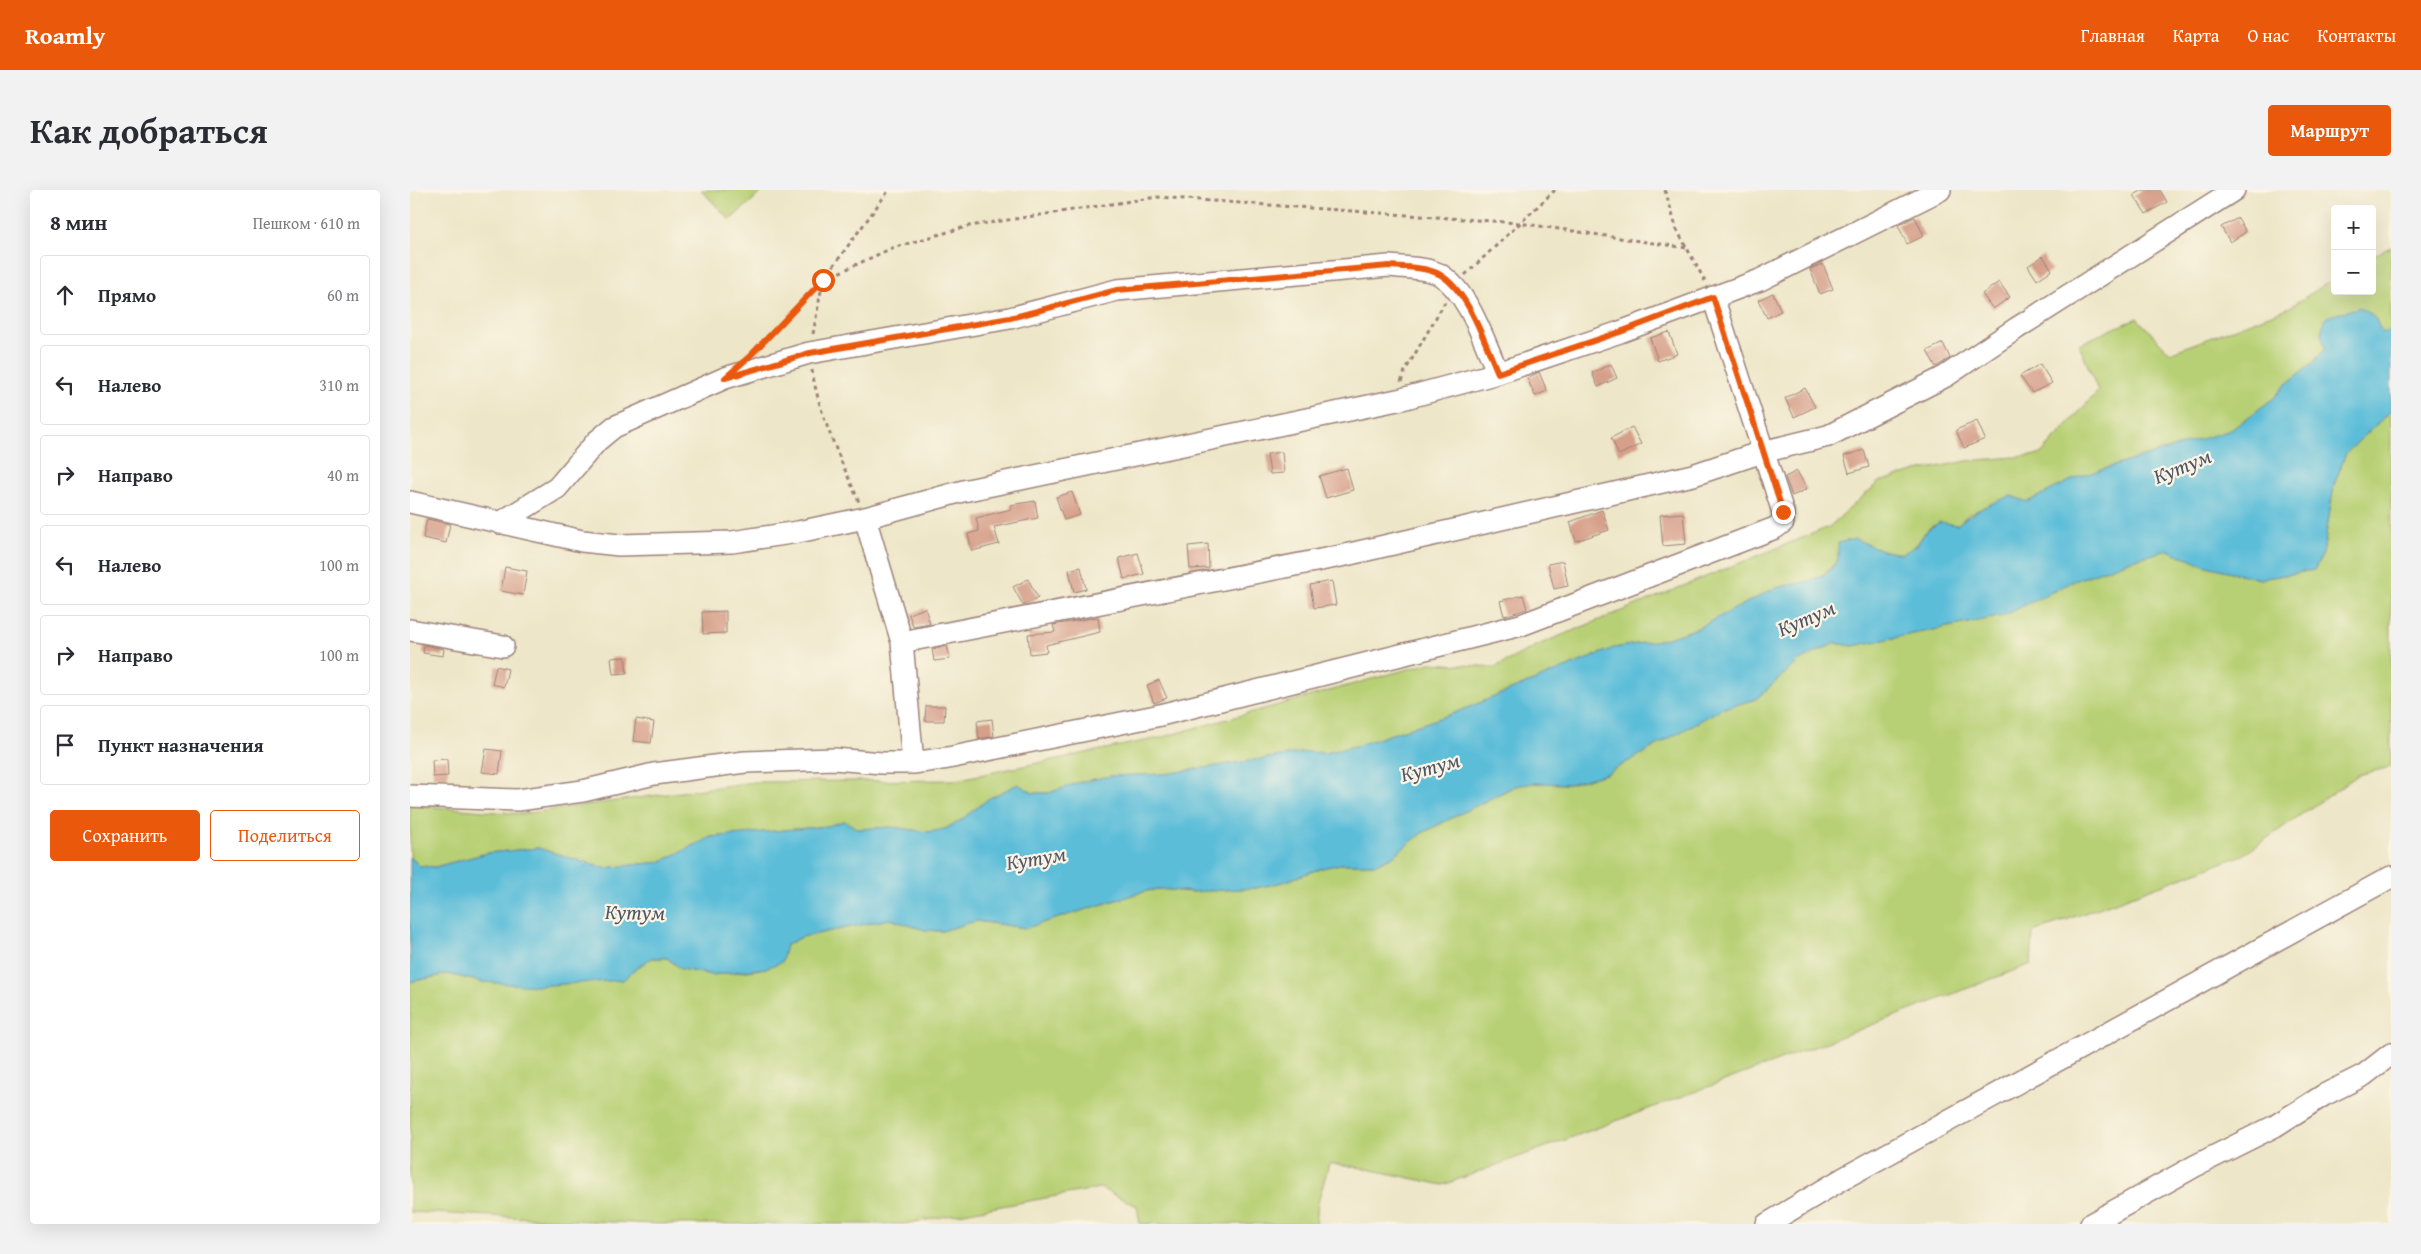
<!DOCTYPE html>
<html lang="ru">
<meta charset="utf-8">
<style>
body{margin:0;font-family:"Gentium Book Plus",serif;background:#f2f2f3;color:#2b2b33}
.controls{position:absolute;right:15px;top:15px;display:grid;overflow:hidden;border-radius:5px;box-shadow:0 5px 20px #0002}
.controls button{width:45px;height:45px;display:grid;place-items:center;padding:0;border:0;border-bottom:1px solid #e1e1e2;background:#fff;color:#2b2b33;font:25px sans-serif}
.stop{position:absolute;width:15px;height:15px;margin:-11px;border:4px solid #ea580c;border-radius:50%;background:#fff}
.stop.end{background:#ea580c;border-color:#fff;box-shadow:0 1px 5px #0008}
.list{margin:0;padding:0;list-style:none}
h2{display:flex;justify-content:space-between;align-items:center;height:65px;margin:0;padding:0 20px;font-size:21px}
h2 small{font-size:16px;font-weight:400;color:#7c7c81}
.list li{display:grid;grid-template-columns:32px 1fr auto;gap:15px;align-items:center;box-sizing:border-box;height:80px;margin:0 10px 10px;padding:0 10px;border:1px solid #e1e1e2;border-radius:5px}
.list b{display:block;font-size:19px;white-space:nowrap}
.list em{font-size:16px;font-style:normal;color:#7c7c81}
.actions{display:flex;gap:10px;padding:15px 20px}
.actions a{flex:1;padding:11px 0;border:1px solid #ea580c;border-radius:5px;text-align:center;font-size:18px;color:#ea580c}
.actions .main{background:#ea580c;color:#fff}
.icon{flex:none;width:28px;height:28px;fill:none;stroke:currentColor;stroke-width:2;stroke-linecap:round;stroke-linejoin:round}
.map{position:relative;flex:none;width:1981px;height:1034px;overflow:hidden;border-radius:5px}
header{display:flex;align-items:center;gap:30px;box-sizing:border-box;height:70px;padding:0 25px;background:#ea580c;color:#fff}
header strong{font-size:24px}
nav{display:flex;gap:28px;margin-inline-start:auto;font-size:18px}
.intro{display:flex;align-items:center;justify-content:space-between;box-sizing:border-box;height:120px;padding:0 30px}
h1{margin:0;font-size:35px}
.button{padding:12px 22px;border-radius:5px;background:#ea580c;color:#fff;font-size:18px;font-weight:700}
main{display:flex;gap:30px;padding:0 30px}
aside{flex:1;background:#fff;border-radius:5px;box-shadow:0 5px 20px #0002}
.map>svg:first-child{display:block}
</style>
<header>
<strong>Roamly</strong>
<nav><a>Главная</a><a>Карта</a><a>О нас</a><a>Контакты</a></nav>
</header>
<div class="intro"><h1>Как добраться</h1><a class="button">Маршрут</a></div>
<main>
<aside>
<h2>8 мин<small>Пешком · 610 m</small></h2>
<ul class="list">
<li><svg class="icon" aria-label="ahead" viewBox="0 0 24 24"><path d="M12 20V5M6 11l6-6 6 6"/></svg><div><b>Прямо</b></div><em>60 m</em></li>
<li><svg class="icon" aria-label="left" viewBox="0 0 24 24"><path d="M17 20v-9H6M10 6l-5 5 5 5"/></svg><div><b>Налево</b></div><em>310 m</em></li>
<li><svg class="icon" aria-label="right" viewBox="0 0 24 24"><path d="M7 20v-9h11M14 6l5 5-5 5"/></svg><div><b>Направо</b></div><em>40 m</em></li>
<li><svg class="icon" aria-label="left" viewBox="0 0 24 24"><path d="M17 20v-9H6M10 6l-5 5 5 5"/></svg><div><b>Налево</b></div><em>100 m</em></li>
<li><svg class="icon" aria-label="right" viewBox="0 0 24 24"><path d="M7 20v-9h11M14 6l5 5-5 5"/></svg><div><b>Направо</b></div><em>100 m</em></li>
<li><svg class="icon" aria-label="arrive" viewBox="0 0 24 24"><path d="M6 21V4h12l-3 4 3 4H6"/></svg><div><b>Пункт назначения</b></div></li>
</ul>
<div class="actions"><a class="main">Сохранить</a><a>Поделиться</a></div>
</aside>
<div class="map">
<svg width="1981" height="1034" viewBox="0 0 1981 1034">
<rect width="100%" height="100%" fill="#fcf5e5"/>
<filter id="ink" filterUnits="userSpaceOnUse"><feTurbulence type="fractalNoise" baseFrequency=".02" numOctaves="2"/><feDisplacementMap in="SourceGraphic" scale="10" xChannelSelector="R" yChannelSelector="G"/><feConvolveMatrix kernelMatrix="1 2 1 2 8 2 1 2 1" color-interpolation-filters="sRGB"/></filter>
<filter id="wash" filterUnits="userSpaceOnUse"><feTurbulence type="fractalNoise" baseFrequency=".0096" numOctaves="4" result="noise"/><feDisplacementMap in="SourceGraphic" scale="20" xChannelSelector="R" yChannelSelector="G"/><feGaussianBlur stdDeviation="1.12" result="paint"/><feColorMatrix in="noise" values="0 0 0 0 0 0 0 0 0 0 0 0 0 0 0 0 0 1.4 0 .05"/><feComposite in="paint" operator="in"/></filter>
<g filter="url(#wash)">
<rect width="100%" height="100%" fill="#ede6c8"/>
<!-- green -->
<path fill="#b8d075" stroke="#817850" d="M291 0H354L320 30Z
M1981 57V141L1972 143 1965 128 1911 142 1916 159 1903 173 1875 195 1864 208 1821 240 1668 287 1617 312 1601 306 1559 324 1547 335C1505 328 1520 354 1493 363 1482 366 1456 354 1445 349L1416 383 1399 391 1365 398 1288 438 1255 449 1204 458 1042 524 946 556 914 563 897 562 755 584 701 586 670 592 639 603H623L608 594 578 609 551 630 535 639 518 642 481 637 449 639 434 631 418 636 301 647 250 672 194 678 128 658 77 663 25 677 10 676 0 667V615L112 624 343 592 545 590 749 548 1020 473 1085 477 1130 454 1419 337 1469 292 1507 281 1557 271 1630 265 1688 201 1669 154 1727 128 1760 163 1880 117 1925 88V101H1962V66Z
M1981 221V577L1948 585 1833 665 1623 742 1621 774 1349 878 1033 995 953 978 919 973 908 1013 906 1034H730L727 1016 690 998 494 1034H245L0 1022V792L38 784 72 792 213 790 225 779 241 768H257L271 779 302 785 338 781 356 778 376 755 392 747 480 729 515 740 532 741 566 731 616 738 732 702 748 699 782 702 846 698 873 692 912 678 931 674H966L983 666 1012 643 1105 596 1123 593 1159 594 1196 584 1311 519 1346 509 1389 471 1425 453 1443 456 1593 426 1664 391 1721 370 1758 360 1793 375 1850 389 1904 380 1913 364 1924 295 1936 263Z"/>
<!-- water -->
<path fill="#5bbdd9" stroke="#526e82" d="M1950 117 1965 128 1972 143 1981 141V221L1936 263 1924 295 1913 364 1904 380 1850 389 1793 375 1758 360 1721 370 1664 391 1593 426 1443 456 1425 453 1389 471 1346 509 1311 519 1196 584 1159 594 1123 593 1105 596 1012 643 983 666 966 674H931L912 678 873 692 846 698 782 702 748 699 732 702 616 738 566 731 532 741 515 740 480 729 392 747 376 755 372 772 356 778 302 785 271 779 257 768H241L225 779 213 790 126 796 72 792 38 784 0 792V667L10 676 25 677 77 663 128 658 194 678 250 672 301 647 418 636 434 631 449 639 481 637 518 642 535 639 551 630 578 609 608 594 623 603H639L670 592 701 586 755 584 897 562 914 563 946 556 1042 524 1204 458 1255 449 1288 438 1365 398 1399 391 1416 384 1428 371V353L1445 349 1474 361 1492 364 1507 355 1516 341 1530 332 1547 335C1563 321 1581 313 1601 306L1617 312 1668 287 1821 240 1864 208 1875 195 1903 173 1915 159 1911 142 1916 127Z"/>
<g id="blocks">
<!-- building -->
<path fill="#d69f89" d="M1733 0H1750L1757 12 1736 24 1724 5Z
M1505 27 1514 46 1497 54 1488 35Z
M1828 28 1836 42 1820 52 1811 37Z
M1633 66 1642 80 1627 90 1618 76Z
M1413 74 1423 99 1410 104 1400 79Z
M1589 92 1600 107 1583 119 1572 104Z
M1363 103 1371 121 1357 128 1348 110Z
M1259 142 1267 164 1248 171 1240 148Z
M1533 153 1540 168 1526 177 1517 161Z
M1201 174 1207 188 1188 197 1182 183Z
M1630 174 1642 193 1622 203 1610 186Z
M1129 182 1137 201 1125 206 1117 188Z
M1395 198 1405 217 1384 227 1375 208Z
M1567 231 1575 249 1554 258 1546 240Z
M1222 237 1231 254 1209 265 1201 248Z
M1454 260 1459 277 1439 283 1434 266Z
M872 262 874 283 860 284 857 264Z
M937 278 943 300 916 308 909 286Z
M1387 281 1397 299 1382 306 1375 287Z
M662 302 670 325 654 330 646 307Z
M625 311 628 328 584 337 589 354 562 361 558 344 569 341 566 328 601 319 600 315Z
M1192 320 1199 340 1166 351 1160 332Z
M1273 323 1276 354 1253 356 1250 325Z
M17 329 40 334 36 353 13 348Z
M798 354 799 378 780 379 778 356Z
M728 363 734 384 714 389 709 368Z
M1153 371 1158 396 1144 399 1138 374Z
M95 377 117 381 113 405 91 401Z
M671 377 676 399 664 402 659 380Z
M618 389 628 408 613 415 603 397Z
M922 391 926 415 904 418 900 395Z
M1113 405 1117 419 1094 426 1090 411Z
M515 418 520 434 503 437 499 424Z
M316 421V443L293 444 292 422Z
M688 427 690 442 636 455 637 462 620 464 618 444 645 442 643 435Z
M14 455 34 459 33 466 13 463Z
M537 456 540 469 524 471 522 459Z
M215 467 217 483 203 484 201 468Z
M86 476 98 479 94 497 82 494Z
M749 490 757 508 744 513 737 495Z
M516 516H535L534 531H515Z
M226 529 244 532 241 553 223 551Z
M582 529 584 546 569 549 567 531Z
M76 559 92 561 89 584 72 582Z
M37 569 38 586 23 587 22 570Z"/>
</g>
</g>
<g filter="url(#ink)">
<use href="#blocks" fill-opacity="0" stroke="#9c827a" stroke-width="1"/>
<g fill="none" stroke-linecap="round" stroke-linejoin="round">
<defs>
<path id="minor" d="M0 312 172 351 209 355 322 352 388 342 455 328 553 301 992 209 1088 183 1210 142 1350 90 1530 0
M455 328 492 452 503 573
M90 333 147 298 187 251 204 237 315 188 399 163 600 128 707 100 979 76C995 78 1015 77 1029 84 1059 102 1074 152 1088 183
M0 440 93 456
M492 452 931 366 1283 285 1352 262 1418 246 1536 186 1607 138 1824 0
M0 606 108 610 173 601 244 584 335 572 424 569 472 573H503L538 568 746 526 1111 435 1365 338 1373 332V322L1303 107
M1357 1034 1434 988 1981 687
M1681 1034 1785 976 1865 936 1914 905 1954 885 1981 864"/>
</defs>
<!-- minor casing -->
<use href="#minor" stroke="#9c827a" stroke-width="24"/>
<!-- path -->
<path stroke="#9c827a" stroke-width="3" stroke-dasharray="4 4" stroke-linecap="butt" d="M1255 0 1267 40 1296 93
M1055 85 1145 0
M403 144 413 90 479 0
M348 158 413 90 482 58 559 36 747 7 1109 33 1277 58
M402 180C409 226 431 270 449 312
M991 192 995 181 1035 112"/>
<!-- minor -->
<use href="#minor" stroke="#fff" stroke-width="21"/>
</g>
</g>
<g fill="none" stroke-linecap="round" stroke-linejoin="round" filter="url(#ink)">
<!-- route -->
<path stroke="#ea580c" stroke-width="6" d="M413 90 340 166 315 188 400 163 600 128 707 100 979 76C995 77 1015 77 1029 84 1059 101 1074 152 1088 183L1210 142 1303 107 1373 322"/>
</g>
<g text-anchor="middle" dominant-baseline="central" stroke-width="4.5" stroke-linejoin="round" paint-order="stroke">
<!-- water labels -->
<g font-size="21" font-style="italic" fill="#505668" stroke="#fcf5e5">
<text transform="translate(1772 276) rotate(-22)">Кутум</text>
<text transform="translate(1396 428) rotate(-23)">Кутум</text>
<text transform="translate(1020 577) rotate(-15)">Кутум</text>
<text transform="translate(626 668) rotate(-9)">Кутум</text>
<text transform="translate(225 722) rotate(1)">Кутум</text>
</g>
</g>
</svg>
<div class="controls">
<button>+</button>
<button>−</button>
</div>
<div class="stop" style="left:413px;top:90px"></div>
<div class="stop end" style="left:1373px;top:322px"></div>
</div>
</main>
